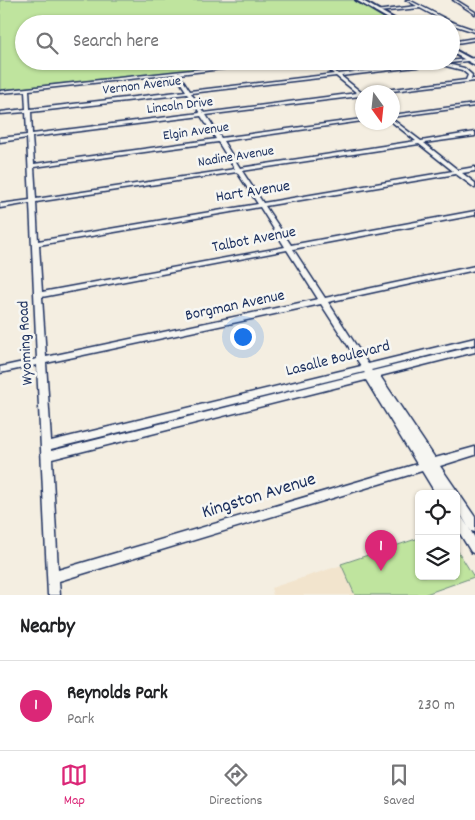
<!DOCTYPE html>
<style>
body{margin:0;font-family:Dekko,sans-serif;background:#f2f2f2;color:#202124}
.controls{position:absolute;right:15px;bottom:15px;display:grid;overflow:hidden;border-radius:8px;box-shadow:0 1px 4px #0004}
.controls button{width:45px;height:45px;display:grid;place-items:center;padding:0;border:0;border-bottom:1px solid #e0e0e0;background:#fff;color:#202124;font:25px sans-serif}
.compass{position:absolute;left:355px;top:85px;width:45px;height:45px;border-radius:50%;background:#fff;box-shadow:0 1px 4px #0004;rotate:165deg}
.you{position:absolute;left:242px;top:336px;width:18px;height:18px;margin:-12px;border:4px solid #fff;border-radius:50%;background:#1a73e8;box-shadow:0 0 0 8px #1a73e833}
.badge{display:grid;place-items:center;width:32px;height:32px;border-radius:50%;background:#db2777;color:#fff;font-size:16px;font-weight:700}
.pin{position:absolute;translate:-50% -41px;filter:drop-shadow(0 1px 2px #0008)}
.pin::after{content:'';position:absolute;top:26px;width:18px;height:15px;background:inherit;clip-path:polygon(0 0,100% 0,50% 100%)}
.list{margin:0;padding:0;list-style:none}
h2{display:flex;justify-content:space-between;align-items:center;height:65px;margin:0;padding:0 20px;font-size:21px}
h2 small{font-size:16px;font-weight:400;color:#757577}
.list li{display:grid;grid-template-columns:32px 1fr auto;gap:15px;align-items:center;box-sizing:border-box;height:90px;padding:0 20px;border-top:1px solid #e0e0e0}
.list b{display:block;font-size:19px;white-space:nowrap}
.list p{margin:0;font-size:16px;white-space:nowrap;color:#757577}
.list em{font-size:16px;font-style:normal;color:#757577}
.icon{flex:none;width:28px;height:28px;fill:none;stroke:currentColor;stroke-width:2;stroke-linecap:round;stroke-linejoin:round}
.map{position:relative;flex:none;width:475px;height:595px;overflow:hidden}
.search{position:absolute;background:#fff;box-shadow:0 1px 4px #0004;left:15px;right:15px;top:15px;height:55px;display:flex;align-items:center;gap:12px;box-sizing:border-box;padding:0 18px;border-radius:28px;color:#757577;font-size:19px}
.sheet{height:155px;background:#fff}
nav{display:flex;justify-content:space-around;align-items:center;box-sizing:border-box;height:70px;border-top:1px solid #e0e0e0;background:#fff;font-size:14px;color:#757577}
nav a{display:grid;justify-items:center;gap:2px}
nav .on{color:#db2777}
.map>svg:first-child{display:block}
</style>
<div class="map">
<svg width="475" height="595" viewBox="0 0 475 595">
<rect width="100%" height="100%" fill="#f4eee1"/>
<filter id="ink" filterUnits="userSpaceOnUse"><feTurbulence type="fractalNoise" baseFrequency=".02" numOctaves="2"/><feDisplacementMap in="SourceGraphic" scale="10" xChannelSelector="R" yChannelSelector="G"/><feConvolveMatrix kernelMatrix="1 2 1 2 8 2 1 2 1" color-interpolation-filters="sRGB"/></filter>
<g filter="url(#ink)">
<!-- built -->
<path fill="#f2e4cd" d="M342 565 355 595H273L271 588Z"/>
<!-- green -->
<path fill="#bfe49e" stroke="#6d8a7e" d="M0 0H354L396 24H24V61H276L0 90Z
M419 538V576H456V548L474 577 423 595H355L341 564Z"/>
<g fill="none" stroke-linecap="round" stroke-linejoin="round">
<defs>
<path id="street" d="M406 0H409L452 22 475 30V32L450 24 420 8 377 12 375 11 417 6Z
M453 0H456L475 12V14Z
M475 38V40L451 44V42Z
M475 58V60L341 76 362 93V96H360L206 115 221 138 362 119V121L223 141 240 168 416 141 392 122V119L421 141 475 132V136L424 143 458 170 475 167V171L462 173 475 183V188L456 174 265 206 291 245 475 211V215L293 249 325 298 475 266V270L328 302 368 364 475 338V344L371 370 372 371 475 346V352L380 376 435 458 475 447V455L440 466 475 517V532L471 531 456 508V494H436L422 471 59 581 60 595H48L37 365 0 373V367L37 359 30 203 0 208V204L30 200 27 138 0 142V138L27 135 26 112 0 114V112L26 109 25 91 0 93V91L274 61H289L179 74 190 91 334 74 318 61H323L338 74ZM175 74 186 91 30 109 29 90ZM336 76 357 93 204 113 191 93ZM187 94 200 113 32 134 31 112ZM201 116 216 139 34 164 32 137ZM218 142 235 169 36 199 34 167ZM419 144 453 171 263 203 242 171ZM237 172 258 204 38 241 36 202ZM260 207 285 247 42 292 39 245ZM287 250 318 299 46 357 42 297ZM321 304 361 366 51 441 46 363ZM364 372 365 373 51 451V449ZM366 380 417 464 58 570 52 459Z
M447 64 464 68 472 75 471 79H475V81L384 92H375L377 91 466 80 468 75 462 70 446 66 445 65Z
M475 104V106L392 117V115Z
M456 512 460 513 475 538V554L471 552 456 527Z"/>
<path id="secondary" d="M356 0H361L403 24H397Z
M451 48 475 61V65L451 52Z"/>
</defs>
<!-- street casing -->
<use href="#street" stroke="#1b2f5e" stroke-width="3"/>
<!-- secondary casing -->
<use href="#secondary" stroke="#1b2f5e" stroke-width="4"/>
<!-- street -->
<use href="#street" fill="#f6f6f2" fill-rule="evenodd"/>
<!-- secondary -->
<use href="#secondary" fill="#f6f6f2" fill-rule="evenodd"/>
</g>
</g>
<g text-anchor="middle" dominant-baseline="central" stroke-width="5" stroke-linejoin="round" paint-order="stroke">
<!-- far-street labels -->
<g font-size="14" fill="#1b2f5e" stroke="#f6f6f2">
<text transform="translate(142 86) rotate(-7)">Vernon Avenue</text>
<text transform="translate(180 106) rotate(-7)">Lincoln Drive</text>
<text transform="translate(196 132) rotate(-8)">Elgin Avenue</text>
<text transform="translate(236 157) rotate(-9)">Nadine Avenue</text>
</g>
<!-- street labels -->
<g font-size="16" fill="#1b2f5e" stroke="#f6f6f2">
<text transform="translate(253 192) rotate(-9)">Hart Avenue</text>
<text transform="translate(254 240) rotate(-11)">Talbot Avenue</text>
<text transform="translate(235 306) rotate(-12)">Borgman Avenue</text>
<text transform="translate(26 343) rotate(-93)">Wyoming Road</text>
<text transform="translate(338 359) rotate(-14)">Lasalle Boulevard</text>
</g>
<!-- near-street labels -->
<g font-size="19" fill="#1b2f5e" stroke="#f6f6f2">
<text transform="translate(259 497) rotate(-17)">Kingston Avenue</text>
</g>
</g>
</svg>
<div class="controls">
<button><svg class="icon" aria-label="locate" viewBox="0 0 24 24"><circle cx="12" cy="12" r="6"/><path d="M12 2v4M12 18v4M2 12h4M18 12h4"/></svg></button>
<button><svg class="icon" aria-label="layers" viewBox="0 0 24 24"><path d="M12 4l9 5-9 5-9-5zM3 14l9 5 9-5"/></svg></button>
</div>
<svg class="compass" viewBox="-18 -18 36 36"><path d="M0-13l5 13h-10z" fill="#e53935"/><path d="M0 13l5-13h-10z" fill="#757577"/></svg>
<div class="you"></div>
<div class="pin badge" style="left:381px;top:571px">1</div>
<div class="search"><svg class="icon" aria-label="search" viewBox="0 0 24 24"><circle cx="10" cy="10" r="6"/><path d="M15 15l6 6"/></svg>Search here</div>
</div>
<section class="sheet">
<h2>Nearby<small></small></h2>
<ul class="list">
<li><span class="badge">1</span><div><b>Reynolds Park</b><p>Park</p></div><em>230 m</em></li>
</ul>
</section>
<nav>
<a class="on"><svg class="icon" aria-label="map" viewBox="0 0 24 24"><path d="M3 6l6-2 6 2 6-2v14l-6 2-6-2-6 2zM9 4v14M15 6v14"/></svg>Map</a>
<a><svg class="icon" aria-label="directions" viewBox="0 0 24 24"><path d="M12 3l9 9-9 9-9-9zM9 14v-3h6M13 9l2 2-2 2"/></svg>Directions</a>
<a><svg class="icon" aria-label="saved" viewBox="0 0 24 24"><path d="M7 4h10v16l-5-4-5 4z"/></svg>Saved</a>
</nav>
